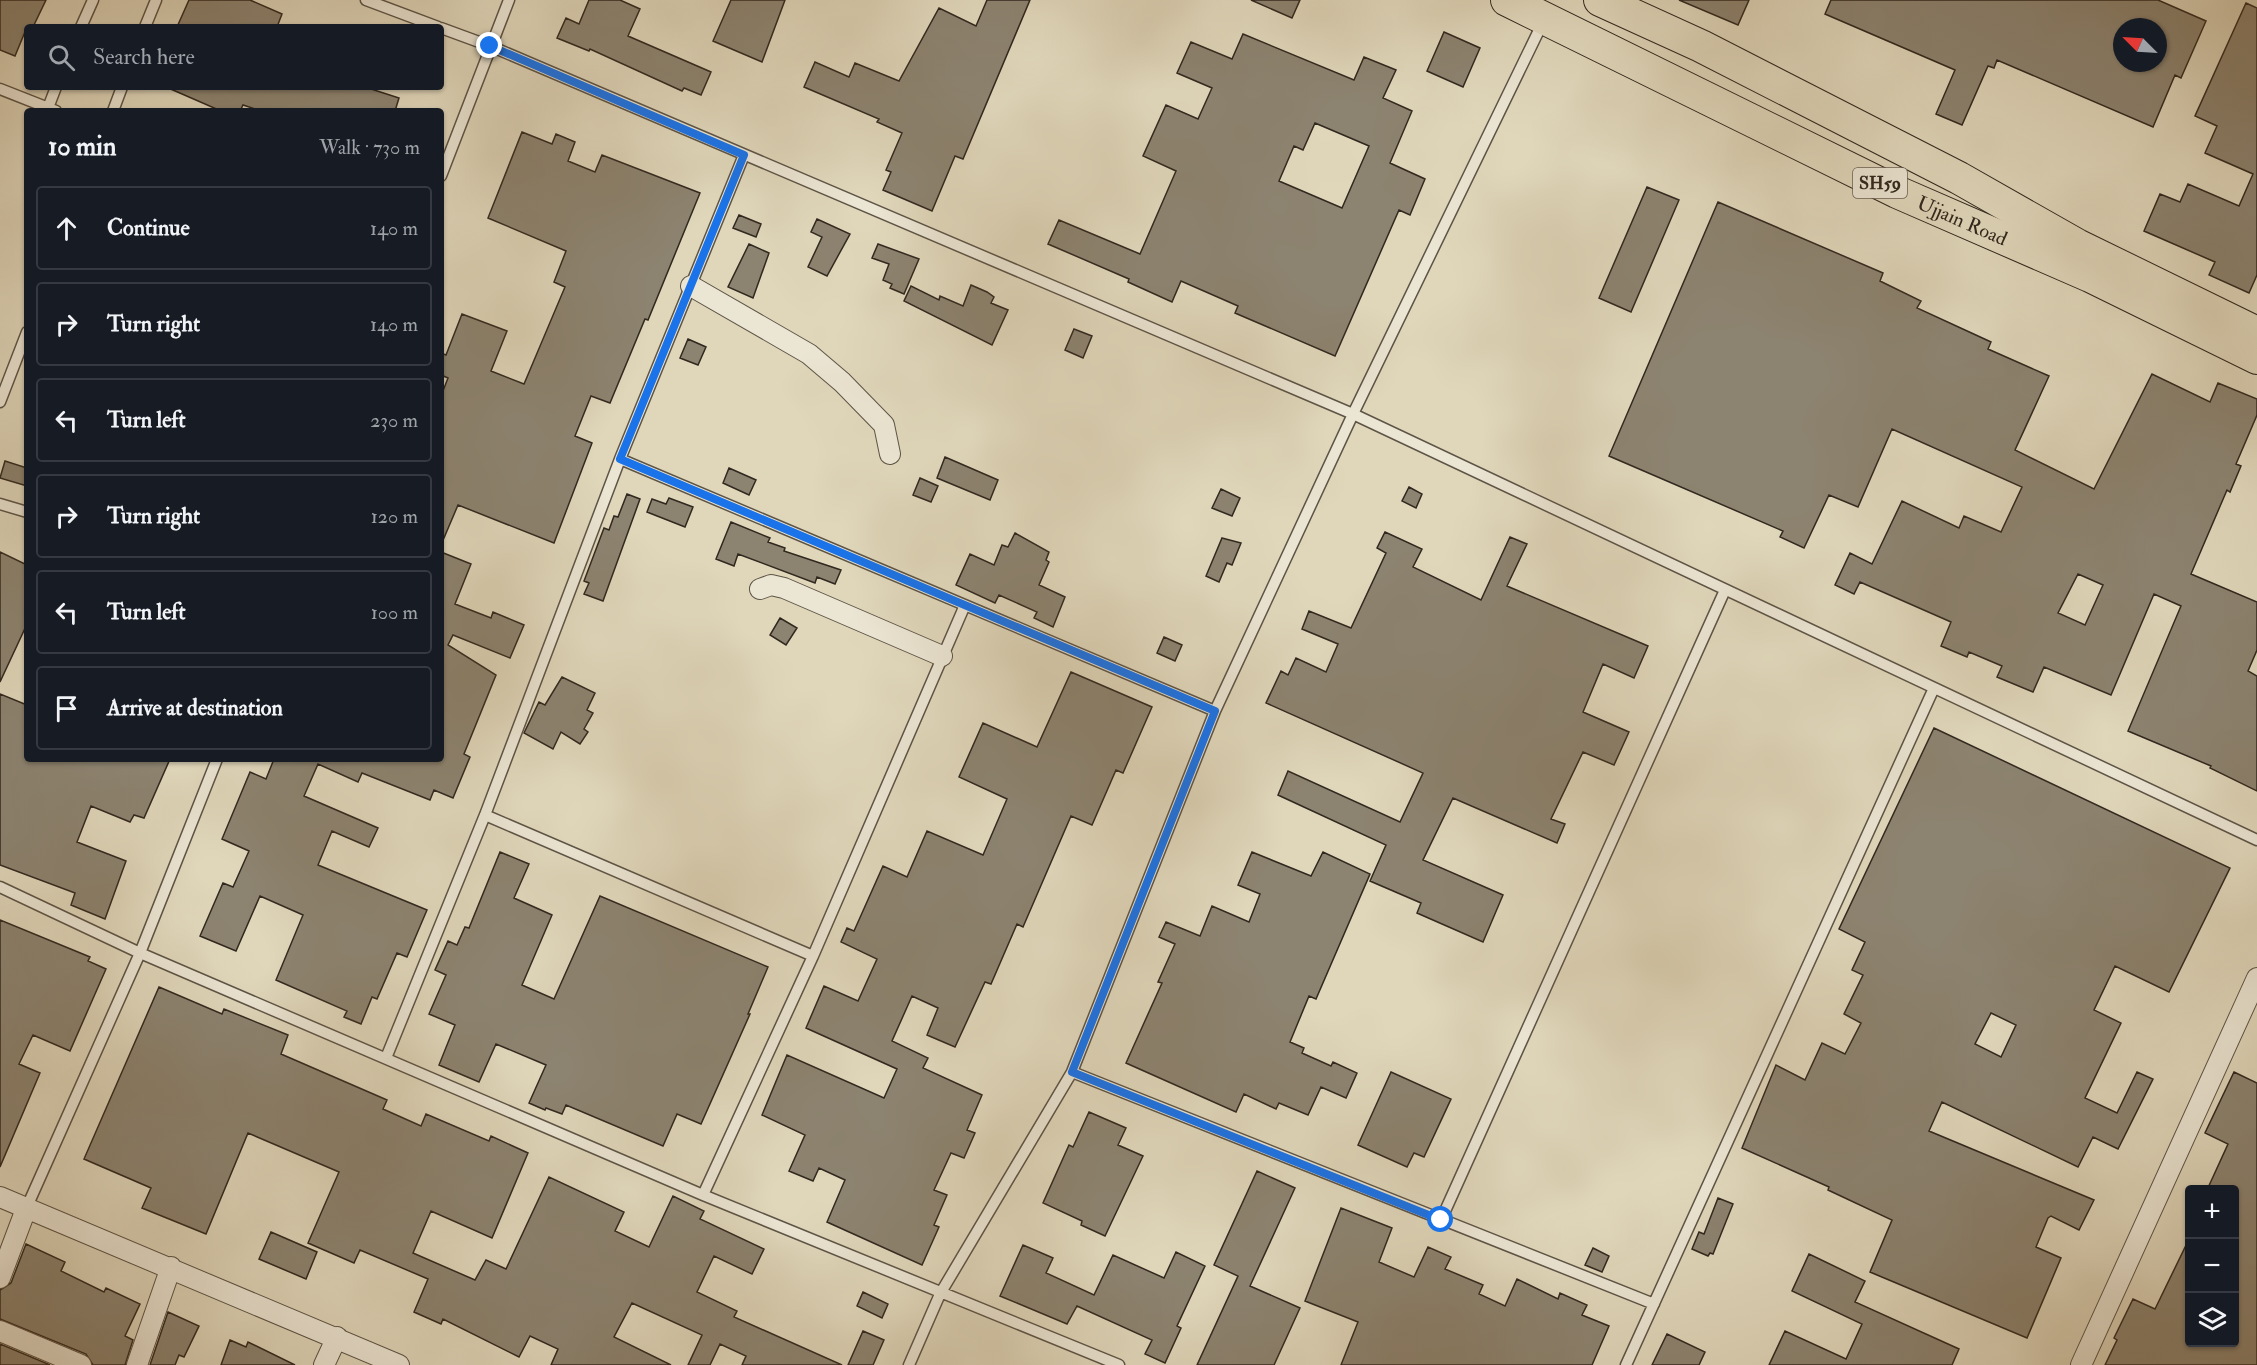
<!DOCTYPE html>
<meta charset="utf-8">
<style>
body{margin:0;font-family:"IM FELL Double Pica",serif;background:#20242c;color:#f1f3f6}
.controls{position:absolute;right:18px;bottom:18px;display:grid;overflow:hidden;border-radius:6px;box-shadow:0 2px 4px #0004}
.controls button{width:54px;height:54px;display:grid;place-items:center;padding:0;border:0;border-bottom:2px solid #363941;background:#171b24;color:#f1f3f6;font:30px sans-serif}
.compass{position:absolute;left:2113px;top:18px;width:54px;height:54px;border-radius:50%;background:#171b24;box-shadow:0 2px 4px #0004;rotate:294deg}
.stop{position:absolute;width:18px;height:18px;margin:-14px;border:4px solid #1a73e8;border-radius:50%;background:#fff}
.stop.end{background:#1a73e8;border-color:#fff;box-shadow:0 2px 6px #0008}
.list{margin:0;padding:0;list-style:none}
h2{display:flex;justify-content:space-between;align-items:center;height:78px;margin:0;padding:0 24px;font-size:26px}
h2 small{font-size:20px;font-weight:400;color:#9ea1a6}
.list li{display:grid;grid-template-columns:39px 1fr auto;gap:18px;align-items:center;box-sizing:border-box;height:84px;margin:0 12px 12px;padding:0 12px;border:2px solid #363941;border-radius:6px}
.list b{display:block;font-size:22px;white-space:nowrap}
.list em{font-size:20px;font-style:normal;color:#9ea1a6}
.icon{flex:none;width:33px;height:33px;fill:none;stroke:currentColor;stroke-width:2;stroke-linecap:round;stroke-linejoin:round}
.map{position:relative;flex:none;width:2257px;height:1365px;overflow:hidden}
.search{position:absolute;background:#171b24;box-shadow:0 2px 4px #0004;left:24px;top:24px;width:420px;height:66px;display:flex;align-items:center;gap:15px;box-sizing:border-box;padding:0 21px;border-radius:6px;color:#9ea1a6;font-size:22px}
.panel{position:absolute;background:#171b24;box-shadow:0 2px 4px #0004;left:24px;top:108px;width:420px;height:654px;border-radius:6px}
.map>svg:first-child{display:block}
</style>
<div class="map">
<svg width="2257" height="1365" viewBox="0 0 2257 1365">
<rect width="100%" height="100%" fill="#e0d7bb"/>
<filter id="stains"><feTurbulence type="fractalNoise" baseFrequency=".00333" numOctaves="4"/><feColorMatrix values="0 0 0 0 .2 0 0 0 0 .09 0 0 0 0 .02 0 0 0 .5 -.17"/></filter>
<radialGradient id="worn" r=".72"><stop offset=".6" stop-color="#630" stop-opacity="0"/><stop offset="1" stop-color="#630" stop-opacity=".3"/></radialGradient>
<!-- building -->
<path fill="#8c8370" stroke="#31281f" stroke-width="1.5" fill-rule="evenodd" d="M0 0H46L33 27H27L15 56 0 50Z
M189 0H250L282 14 277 27H177Z
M589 0H620L640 9 628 36 711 72 701 95 684 88 682 91 590 49 589 51 557 38 566 18 579 24Z
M731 0H785L762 62 713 41Z
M987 0H1030L963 159 955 156 932 211 883 190 891 172 886 170 902 133 877 122 879 119 804 87 815 62 849 77 855 63 899 81 939 8 976 26Z
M1251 0H1300L1292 18Z
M1679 0H1749L1738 25Z
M1831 0H2158L2206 21 2181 78 2175 75 2153 127 1997 60 1994 68 1988 66 1962 125 1936 114 1955 70 1825 14ZM2122 27H2158V63H2122Z
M2246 3 2257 8V275L2249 293 2209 275 2215 262 2144 231 2160 194 2180 202 2188 184 2239 206 2253 174 2205 153 2217 126 2195 116Z
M1444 32 1480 48 1463 87 1427 71Z
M1243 34 1354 80 1364 57 1396 70 1383 98 1412 111 1390 163 1425 179 1410 215 1399 210 1335 356 1235 313 1238 306 1181 281 1172 302 1128 282 1129 279 1048 244 1059 220 1140 254 1176 171 1143 156 1166 105 1198 119 1212 88 1177 73 1191 42 1232 59ZM1315 123 1369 146 1342 208 1279 181 1294 146 1303 150Z
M166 87H365L399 98 395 111H261L243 105 240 111H221Z
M522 132 552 144 556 134 575 142 568 161 595 172 602 155 700 193 648 320 645 319 610 403 591 396 575 436 592 443 554 543 458 505 441 545V396L448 378 441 375V353L446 355 462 314 507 331 491 371 524 384 565 287 554 282 566 251 488 218Z
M1647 187 1679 200 1631 312 1599 298Z
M1718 202 1883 273 1880 281 1921 301 1917 308 1991 342 1988 349 2049 376 2015 450 2094 489 2152 374 2210 402 2218 383 2257 399V415L2236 464 2241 466 2230 492 2227 490 2191 574 2257 602V650L2248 671 2257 676V791L2210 768 2211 766 2128 731 2181 606 2154 594 2111 695 2044 667 2033 692 1997 677 2002 666 1969 652 1967 657 1941 646 1951 622 1860 582 1854 594 1835 585 1850 553 1872 564 1902 501 1959 528 1964 516 2001 532 2022 487 1892 429 1858 507 1829 495 1804 548 1780 537 1783 531 1609 456ZM2078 574 2103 585 2085 625 2058 613Z
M739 215 761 224 756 237 733 228Z
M817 219 850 234 827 276 808 267 822 237 811 232Z
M749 244 769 253 753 298 728 287Z
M878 244 919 259 904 294 890 288 892 284 883 280 889 264 872 258Z
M971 285 987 292 994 297 991 303 1008 310 992 345 904 301 911 286 939 300 940 296 963 306Z
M1074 329 1092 336 1083 358 1065 350Z
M688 339 706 347 698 365 680 358Z
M945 457 998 480 990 500 937 478Z
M5 461 27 468V486L0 478Z
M729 468 756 480 749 495 723 483Z
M920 478 938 486 931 502 913 495Z
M1409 487 1422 494 1416 508 1402 501Z
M1221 489 1240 498 1232 516 1212 508Z
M627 494 640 499 603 601 584 594 589 583 584 581 604 528 609 530 614 516 618 517Z
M669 498 693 507 685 527 647 512 652 499 666 504Z
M731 522 770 538 768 542 785 548 784 551 841 570 835 584 817 577 815 583 738 554 734 566 716 559Z
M1385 532 1422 549 1413 567 1481 600 1510 537 1527 544 1507 586 1648 646 1634 678 1603 664 1583 712 1629 732 1614 765 1583 752 1551 819 1565 824 1557 843 1453 798 1423 860 1503 895 1483 942 1417 913 1421 903 1370 881 1386 845 1278 795 1288 771 1400 822 1423 773 1266 703 1281 671 1288 675 1296 658 1326 672 1338 644 1302 629 1309 611 1351 628 1386 553 1377 548Z
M1015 533 1049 552 1046 560 1049 562 1039 585 1065 597 1053 627 1034 618 1037 612 999 595 995 603 956 585 970 554 994 565 1002 545 1008 547Z
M1222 538 1241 543 1232 565 1227 563 1219 582 1206 576Z
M0 552 27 565V624L0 682Z
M441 552 471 564 455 604 491 618 493 612 524 625 510 658 453 635 448 645 496 675 464 754 470 757 453 798 434 790 430 800 362 773 358 782 318 764 304 796 378 828 369 847 332 831 318 865 427 910 407 957 397 953 377 999 372 997 361 1024 344 1017 347 1011 276 980 303 915 260 896 236 951 200 936 223 883 233 887 249 851 222 839 250 772 266 779 274 759H441Z
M780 618 797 628 786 645 770 635Z
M1164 637 1182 645 1175 661 1157 653Z
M1071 672 1152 707 1123 773 1116 770 1092 825 1071 816 1023 927 1017 924 991 984 985 982 955 1047 927 1035 938 1008 912 996 892 1041 928 1058 923 1068 982 1095 967 1130 975 1133 964 1158 951 1153 934 1190 947 1195 934 1225 939 1227 922 1265 827 1222 845 1180 819 1168 813 1181 789 1171 805 1135 762 1115 787 1055 884 1098 897 1069 806 1028 824 986 858 1001 877 959 841 942 847 928 854 931 883 866 907 877 927 831 983 855 1007 799 959 777 983 723 1037 747Z
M562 677 595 693 587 710 593 713 584 729 588 732 580 744 561 732 553 749 524 733 539 702 545 705Z
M0 694 27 705V759H170L144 818 134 815 130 822 91 806 77 842 126 861 105 919 71 905 75 893 0 865Z
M1934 728 2230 868 2169 992 2115 966 2094 1010 2121 1023 2085 1098 2117 1113 2137 1072 2153 1079 2118 1149 2093 1137 2078 1167 1942 1102 1929 1131 2094 1200 2079 1230 2051 1216 2048 1218 2036 1247 2061 1258 2027 1338 1870 1272 1892 1220 1828 1190 1829 1187 1742 1148 1776 1065 1805 1080 1822 1043 1845 1054 1861 1023 1844 1014 1863 975 1852 970 1865 942 1839 929ZM1991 1013 2016 1025 2001 1057 1975 1044Z
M500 852 529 864 514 898 552 915 522 985 554 999 600 896 768 967 748 1014H750L701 1124 677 1114 663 1146 566 1105 562 1114 546 1108 545 1110 529 1103 546 1065 496 1044 479 1082 439 1065 455 1025 429 1014 446 975 435 970 448 941 457 945 465 927 469 928Z
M1252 852 1311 876 1323 852 1370 874 1316 999 1309 996 1290 1042 1304 1048 1302 1053 1331 1066 1333 1062 1357 1073 1346 1098 1321 1087 1308 1115 1279 1103 1276 1109 1244 1094 1236 1112 1126 1063 1162 983 1158 982 1175 944 1159 937 1166 922 1200 936 1212 906 1249 922 1260 894 1238 885Z
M0 920 90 957 88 961 106 969 70 1051 33 1035 19 1064 40 1073 0 1167Z
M159 987 222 1014 224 1009 288 1035 281 1054 387 1100 383 1109 421 1126 426 1114 489 1141 491 1136 528 1153 492 1238 431 1211 413 1253 475 1280 486 1260 506 1269 549 1177 624 1212 615 1231 649 1247 673 1196 704 1211 700 1219 764 1249 752 1274 714 1256 697 1292 737 1311 734 1317 842 1365H742L746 1356 720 1344 710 1365H688L702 1335 632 1303 614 1337 671 1365H551L558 1349 530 1336 519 1357 443 1319 441 1324 414 1312 428 1279 360 1250 354 1263 308 1243 339 1172 248 1133 206 1234 142 1208 151 1188 84 1159Z
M1391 1072 1451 1099 1424 1157 1414 1153 1407 1167 1358 1145Z
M2234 1072 2257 1083V1365H2105L2117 1340 2114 1338 2133 1299 2155 1309 2190 1237V1342H2235V1190H2207L2228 1144 2205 1133Z
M1089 1112 1126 1128 1118 1145 1143 1156 1105 1236 1081 1225 1082 1221 1043 1203 1069 1145 1073 1147Z
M1257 1171 1295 1188 1250 1286 1300 1308 1274 1365H1197L1238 1276 1214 1265Z
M1718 1198 1733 1204 1713 1254 1710 1253 1708 1256 1692 1249 1699 1232 1704 1234Z
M1341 1208 1392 1228 1379 1262 1414 1277 1428 1247 1451 1257 1445 1269 1483 1285 1479 1294 1505 1306 1517 1279 1558 1299 1560 1293 1587 1305 1582 1315 1609 1326 1592 1365H1341L1358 1322 1305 1301Z
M271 1232 317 1252 306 1279 259 1259Z
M26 1244 65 1262 61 1271 104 1292 106 1288 140 1304 125 1336 133 1340 125 1365H93L86 1354 0 1319V1290L11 1283Z
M1023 1245 1053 1258 1046 1273 1094 1295 1113 1255 1164 1278 1176 1252 1205 1266 1177 1326 1181 1328 1165 1363 1145 1354 1152 1340 1077 1306 1067 1324 1000 1296Z
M1593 1248 1609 1256 1602 1272 1585 1265Z
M1809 1254 1865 1281 1855 1302 1959 1349 1952 1365H1769L1785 1331 1846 1359 1862 1324 1792 1291Z
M863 1292 888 1304 882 1318 857 1306Z
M168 1312 199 1326 184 1357 179 1355 175 1365H150Z
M863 1331 884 1340 873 1365H848Z
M1667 1334 1705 1352 1699 1365H1652Z
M230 1340 246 1347 248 1342 295 1365H221Z
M0 1344 50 1365H0Z"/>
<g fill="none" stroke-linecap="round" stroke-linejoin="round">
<defs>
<path id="lane" d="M366 0 438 27
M81 27 93 0
M145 27 156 0
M441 28 490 46 1353 414 2257 840
M0 89 56 111
M48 108 56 87
M113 111 122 87
M441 176 509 0
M0 402 27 332
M620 459 1215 711
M0 504 27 512
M485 815 813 956
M0 887 140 953 703 1195 1119 1365
M386 1058 485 815 620 459 744 155
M1072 1072 1654 1304
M703 1195 813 956 965 605
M26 1209 140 953 217 759
M1441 1220 1725 590
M909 1365 940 1294 1072 1072 1215 711 1353 414 1543 22
M1626 1365 1934 688"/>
<path id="street" d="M691 286 809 354 842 382 884 425 890 454
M760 589 771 585 784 588 942 656
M0 1197 399 1365
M0 1278 26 1209
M0 1331 81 1365
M137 1365 171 1267
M324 1365 337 1337
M2081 1365 2257 978"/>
<g id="primary">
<path id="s1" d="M1507 0 1897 192 2090 276 2257 358"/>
<path d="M1600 0 1701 46 1959 178 2077 245 2257 333"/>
</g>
</defs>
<!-- lane casing -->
<use href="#lane" stroke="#5d5446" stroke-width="13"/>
<!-- street casing -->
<use href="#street" stroke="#5d5446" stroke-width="22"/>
<!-- primary casing -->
<use href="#primary" stroke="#31281f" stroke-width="34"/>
<!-- lane -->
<use href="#lane" stroke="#ebe5d3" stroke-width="10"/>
<!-- street -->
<use href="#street" stroke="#ebe5d3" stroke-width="20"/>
<!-- primary -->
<use href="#primary" stroke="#e0d7bb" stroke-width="32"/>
</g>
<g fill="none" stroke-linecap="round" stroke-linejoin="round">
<!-- route -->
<path stroke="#1a73e8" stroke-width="8" d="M490 46 744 155 620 459 1215 711 1072 1072 1441 1220"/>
</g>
<g text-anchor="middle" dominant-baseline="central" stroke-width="4.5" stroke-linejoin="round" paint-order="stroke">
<!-- shield labels -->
<rect fill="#ebe5d3" stroke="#696155" stroke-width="1.5" x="1853" y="168" width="54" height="30" rx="4.5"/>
<g font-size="18" font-weight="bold" fill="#31281f">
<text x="1880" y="183">SH59</text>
</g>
<!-- street labels -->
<g font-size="20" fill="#31281f" stroke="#ebe5d3">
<text stroke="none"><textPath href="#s1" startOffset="506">Ujjain Road</textPath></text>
</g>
</g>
<rect width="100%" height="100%" filter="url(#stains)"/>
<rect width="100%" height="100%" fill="url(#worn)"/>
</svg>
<div class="controls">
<button>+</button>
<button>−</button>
<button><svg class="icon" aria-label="layers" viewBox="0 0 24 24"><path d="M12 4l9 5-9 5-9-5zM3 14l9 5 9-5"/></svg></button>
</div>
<svg class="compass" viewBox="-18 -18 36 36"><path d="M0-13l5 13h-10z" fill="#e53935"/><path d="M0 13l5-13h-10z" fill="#9ea1a6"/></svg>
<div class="stop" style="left:1441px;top:1220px"></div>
<div class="stop end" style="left:490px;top:46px"></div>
<div class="search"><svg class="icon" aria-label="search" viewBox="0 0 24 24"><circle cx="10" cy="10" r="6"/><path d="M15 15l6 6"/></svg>Search here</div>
<section class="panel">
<h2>10 min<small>Walk · 730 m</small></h2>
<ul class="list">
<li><svg class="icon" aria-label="ahead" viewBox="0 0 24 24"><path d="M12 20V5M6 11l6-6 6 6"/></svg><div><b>Continue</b></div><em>140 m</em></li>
<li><svg class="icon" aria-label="right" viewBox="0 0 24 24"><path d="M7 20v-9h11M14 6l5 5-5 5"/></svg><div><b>Turn right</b></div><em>140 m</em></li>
<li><svg class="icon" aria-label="left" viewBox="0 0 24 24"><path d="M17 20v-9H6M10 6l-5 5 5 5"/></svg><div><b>Turn left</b></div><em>230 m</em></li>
<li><svg class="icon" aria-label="right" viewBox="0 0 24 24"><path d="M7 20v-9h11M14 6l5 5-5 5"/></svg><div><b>Turn right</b></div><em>120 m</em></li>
<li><svg class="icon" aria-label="left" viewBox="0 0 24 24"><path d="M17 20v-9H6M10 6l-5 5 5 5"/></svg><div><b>Turn left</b></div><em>100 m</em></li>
<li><svg class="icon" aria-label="arrive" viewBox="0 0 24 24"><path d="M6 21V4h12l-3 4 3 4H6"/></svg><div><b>Arrive at destination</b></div></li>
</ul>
</section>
</div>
